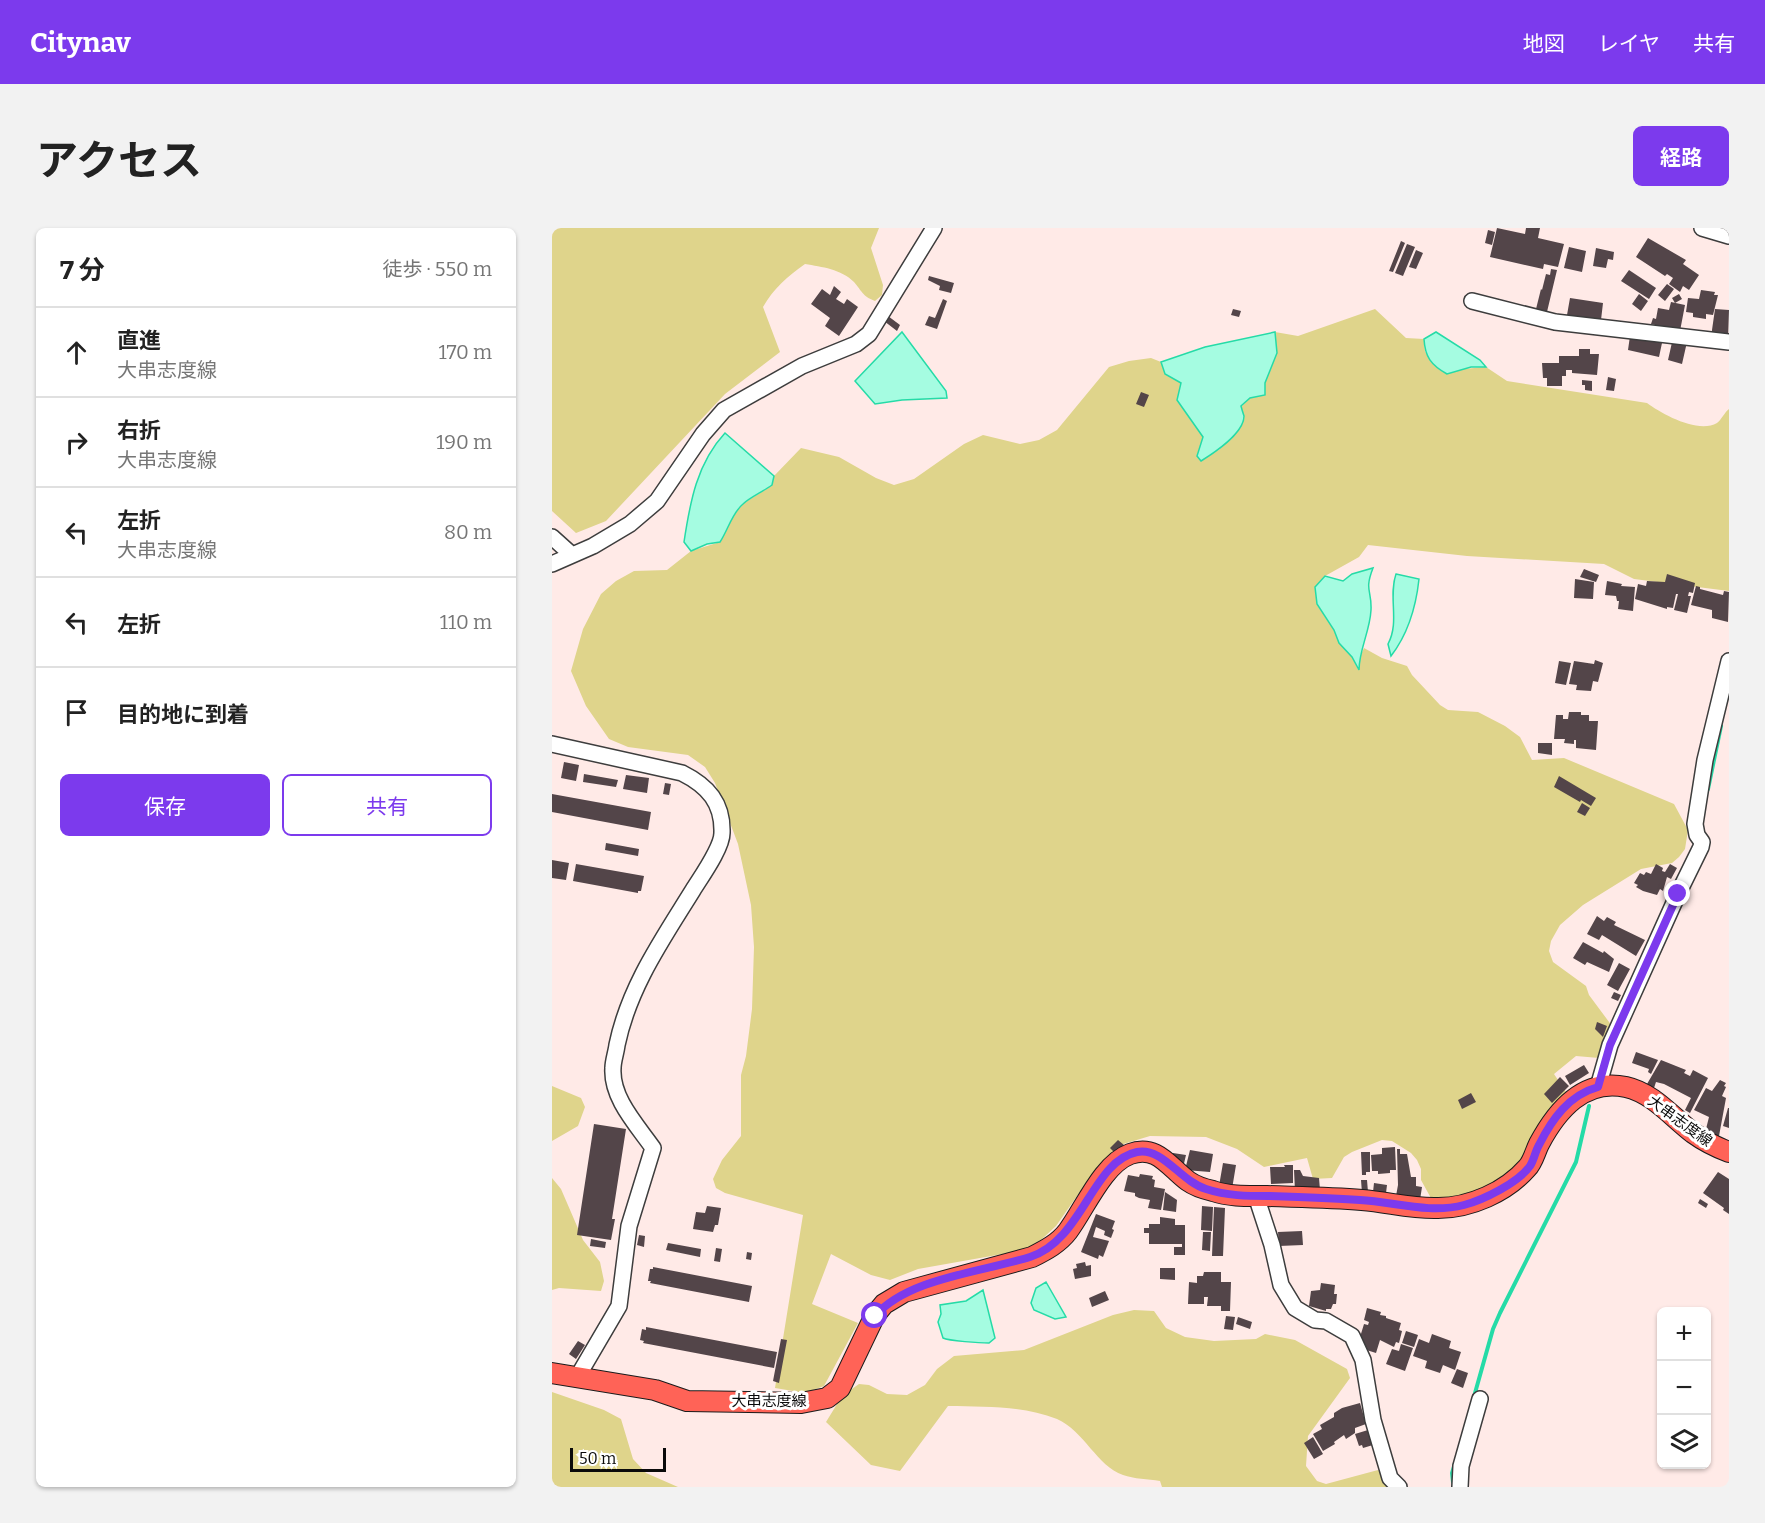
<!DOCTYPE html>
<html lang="ja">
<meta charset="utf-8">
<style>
body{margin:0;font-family:Bitter,"Noto Sans JP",serif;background:#f2f2f2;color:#222}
.controls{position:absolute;right:18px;bottom:18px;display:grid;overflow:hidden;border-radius:9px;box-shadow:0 2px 4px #0004}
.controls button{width:54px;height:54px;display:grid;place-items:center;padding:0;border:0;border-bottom:2px solid #e0e0e0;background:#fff;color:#222;font:30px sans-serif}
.scale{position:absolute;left:18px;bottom:15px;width:96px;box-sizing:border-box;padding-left:6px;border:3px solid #0a0a0a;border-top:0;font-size:16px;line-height:21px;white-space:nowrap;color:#0a0a0a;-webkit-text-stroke:4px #fff;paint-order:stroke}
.stop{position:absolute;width:18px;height:18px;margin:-14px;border:4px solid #7c3aed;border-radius:50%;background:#fff}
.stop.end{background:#7c3aed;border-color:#fff;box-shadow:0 2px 6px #0008}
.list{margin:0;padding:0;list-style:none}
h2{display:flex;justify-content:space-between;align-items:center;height:78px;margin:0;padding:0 24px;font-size:26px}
h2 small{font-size:20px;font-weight:400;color:#767676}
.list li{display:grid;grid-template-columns:39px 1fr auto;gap:18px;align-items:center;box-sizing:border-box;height:90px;padding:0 24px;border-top:2px solid #e0e0e0}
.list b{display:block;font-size:22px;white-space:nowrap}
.list p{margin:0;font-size:20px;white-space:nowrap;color:#767676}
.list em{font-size:20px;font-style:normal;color:#767676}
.actions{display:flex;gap:12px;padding:18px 24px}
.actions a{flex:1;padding:14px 0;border:2px solid #7c3aed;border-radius:9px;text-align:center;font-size:21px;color:#7c3aed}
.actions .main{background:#7c3aed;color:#fff}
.icon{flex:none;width:33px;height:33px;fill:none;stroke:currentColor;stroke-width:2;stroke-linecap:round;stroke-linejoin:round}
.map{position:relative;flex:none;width:1177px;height:1259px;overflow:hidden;border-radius:9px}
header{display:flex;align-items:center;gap:36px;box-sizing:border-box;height:84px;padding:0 30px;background:#7c3aed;color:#fff}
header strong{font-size:28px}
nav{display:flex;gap:33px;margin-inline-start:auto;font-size:21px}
.intro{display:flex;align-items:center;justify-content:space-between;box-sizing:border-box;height:144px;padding:0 36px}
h1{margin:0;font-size:42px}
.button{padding:15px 27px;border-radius:9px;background:#7c3aed;color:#fff;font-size:21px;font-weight:700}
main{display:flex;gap:36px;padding:0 36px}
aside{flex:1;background:#fff;border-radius:9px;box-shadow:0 2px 4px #0004}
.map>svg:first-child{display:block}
</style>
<header>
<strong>Citynav</strong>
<nav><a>地図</a><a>レイヤ</a><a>共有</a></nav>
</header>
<div class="intro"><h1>アクセス</h1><a class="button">経路</a></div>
<main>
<aside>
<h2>7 分<small>徒歩 · 550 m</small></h2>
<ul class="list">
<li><svg class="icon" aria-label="ahead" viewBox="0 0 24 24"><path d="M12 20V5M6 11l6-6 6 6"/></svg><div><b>直進</b><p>大串志度線</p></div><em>170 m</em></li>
<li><svg class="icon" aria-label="right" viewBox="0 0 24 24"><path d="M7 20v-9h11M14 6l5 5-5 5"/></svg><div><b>右折</b><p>大串志度線</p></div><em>190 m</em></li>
<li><svg class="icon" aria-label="left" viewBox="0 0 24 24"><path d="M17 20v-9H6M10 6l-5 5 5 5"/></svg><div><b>左折</b><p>大串志度線</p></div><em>80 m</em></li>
<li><svg class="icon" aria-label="left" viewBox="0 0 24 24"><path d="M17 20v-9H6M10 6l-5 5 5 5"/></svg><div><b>左折</b></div><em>110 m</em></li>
<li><svg class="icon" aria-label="arrive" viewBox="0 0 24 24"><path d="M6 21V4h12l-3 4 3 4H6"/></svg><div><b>目的地に到着</b></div></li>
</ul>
<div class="actions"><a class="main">保存</a><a>共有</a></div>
</aside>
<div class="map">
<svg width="1177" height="1259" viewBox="0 0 1177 1259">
<rect width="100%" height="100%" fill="#ffeae7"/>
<!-- forest -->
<path fill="#dfd48b" d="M0 0H327L319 20 331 57 330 67 323 73C310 68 310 63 302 54 289 41 270 39 253 36 235 49 222 60 211 79L228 124 173 166 54 293 24 305 0 283Z
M823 81 854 110 872 111 873 124 911 141 934 139 955 153 1095 175C1110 186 1146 206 1165 195 1170 191 1172 185 1177 181V363L1082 351 1052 336 915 328 816 317 807 329 773 348 763 359 773 389 782 402 787 415 800 429 806 441 807 431 812 420 830 430 855 438 860 447 888 477 896 482 926 484 953 498 968 509 980 532 1012 530 1122 576 1136 602 1133 621 1127 629 1120 635 1089 641 1031 677 1008 697 999 713 997 723 1001 734 1034 758 1037 767 1060 798 1047 830 1024 828 1002 846 1014 864 982 915 974 934 936 966 880 972 869 952V941L865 932 859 925 840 913 830 912 800 924 792 929 780 950 761 951 755 930 712 939 685 921 654 909 598 908 568 917 546 938 504 998 490 1011 473 1022 366 1041 338 1052 319 1047 279 1026 260 1076 306 1095 272 1158 253 1165 223 1160 251 987 173 965 164 960 161 951 170 932 189 908V847L194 828 200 781 202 719 199 677 186 616 163 555 153 539 136 527 76 519 57 511 34 478 19 443 31 401 49 366 64 353 82 343 115 342 139 323 168 314C176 302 180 285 191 276 197 271 212 263 220 257L222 248 249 220 287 229 324 250 342 257 362 251 412 216 431 207 468 216 487 212 505 202 557 139 577 133 599 130 609 134 613 146 629 155 643 196 651 209 645 228 667 222 684 204 692 188 689 179 698 170 713 167V155L725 125 723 104 746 108Z
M0 858 29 870 33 879 26 898 0 913Z
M0 950 9 961 31 1012 48 1034 52 1053 49 1063 7 1060 0 1062Z
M582 1082 602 1083 614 1100 633 1109 662 1113 704 1111 713 1106 743 1112 795 1141 798 1150 756 1208 754 1238 765 1253 774 1256 826 1242 842 1259H610L608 1253C596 1251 582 1251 571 1247 545 1238 532 1203 505 1191 470 1177 433 1179 396 1178L348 1243 319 1237 274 1194 290 1168 307 1156 317 1157 335 1166 355 1167 373 1157 385 1141 402 1128 472 1122 561 1087Z
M0 1164 52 1182 69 1191 81 1231 94 1245 126 1259H0Z"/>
<!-- water -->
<path fill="#a5fce1" stroke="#25dba7" stroke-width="1.5" d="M350 104 394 163 395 170 350 172 323 176 303 153Z
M723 104 725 125 713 155V167L698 170 689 178C690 182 691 185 692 188 692 205 662 225 649 233L645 228 651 209 625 172 629 155 613 146 609 134 653 119Z
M884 104 928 132 934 139H919L895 146C879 137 873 129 872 111Z
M173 205 222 248 220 257C212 263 197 270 191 276 180 285 176 302 168 314L155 316 139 323 132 314C138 274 145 235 173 205Z
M821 340C812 363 820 362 819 382 818 403 807 422 807 442L800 429 787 415 782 402 765 376 763 359 773 348 791 353 800 346Z
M844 346 867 351C864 379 856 406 839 428L836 416C848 394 836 369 844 346Z
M494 1054 514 1089 503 1091 482 1082 479 1075 484 1060Z
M431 1062 443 1110 437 1115C428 1115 397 1113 391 1110L386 1094 389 1086 388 1077 414 1073Z"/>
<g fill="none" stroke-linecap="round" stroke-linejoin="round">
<!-- stream -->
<path stroke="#25dba7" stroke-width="4" d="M1156 561 1169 498
M923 1165 941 1101 948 1085 1024 934 1037 878
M901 1254 900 1245 903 1235"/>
</g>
<!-- building -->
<path fill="#534549" d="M945 0 973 6 974 0H988L986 10 1012 16 1006 39 992 36 991 41 938 29Z
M936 2 943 4 940 17 933 15Z
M1096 10 1134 32 1131 36 1147 47 1137 62 1131 58 1128 64 1117 56 1121 50 1115 46 1113 48 1084 29Z
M849 13 853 15 841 44 837 43Z
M855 16 863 19 851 48 843 45Z
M1017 19 1034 23 1030 44 1012 40Z
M1044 20 1062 24 1061 32 1056 31 1054 40 1041 38Z
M864 22 871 25 864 41 857 39Z
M999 41 1005 42 994 88 983 85 989 61 990 62 994 46 998 47Z
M1077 42 1104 60 1097 71 1069 53Z
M377 48 402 55 399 65 387 62 388 58 376 52Z
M1115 56 1122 61 1113 73 1106 67Z
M282 58 289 64 284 71 292 76 295 71 306 79 287 108 273 98 278 90 259 76 270 61 278 67Z
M1149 62 1163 64 1162 67H1166L1161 87 1154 86V91L1141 89V85L1134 84 1136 70 1147 71Z
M1087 66 1096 73 1089 83 1080 76Z
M1127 66 1130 71 1123 75 1120 70Z
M1018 70 1051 75 1049 92 1015 87Z
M391 71 395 73 385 101 373 97 377 88 383 90Z
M1119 74 1133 77 1128 103 1099 96 1101 90 1104 91 1106 80 1117 82Z
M681 81 689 83 687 89 679 87Z
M1163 81 1177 82 1176 111 1159 109Z
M336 88 348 97 345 103 332 93Z
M1078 108 1108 109 1107 114 1110 115 1107 129 1076 122Z
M1121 110 1135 114 1130 136 1116 132Z
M1027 121H1038V126H1047L1045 147 1020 145V142H1014V148H1010V158H995V150H991L990 135H1007V128H1027Z
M1056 149 1064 151 1062 163 1054 162Z
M1030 152 1040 153V163L1033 162V157H1030Z
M589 164 597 167 592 179 584 176Z
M1032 341 1047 347 1044 354 1028 349Z
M1115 346 1143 355 1141 365 1137 364 1136 368H1139L1135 385 1122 382 1126 366H1124L1121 380 1115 379V381L1083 371 1086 356 1094 358 1095 353 1113 354Z
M1023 351 1042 354 1041 371 1022 370Z
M1055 353 1070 356 1069 358 1083 359 1081 383 1066 381 1067 373H1065L1064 368 1053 367Z
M1144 358 1148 359V361L1171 367 1172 363 1177 364 1176 394 1160 390V382L1139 377Z
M1043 432 1051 435 1046 454 1041 453 1039 463 1024 462 1025 457 1017 456 1022 433 1042 436Z
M1007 433 1019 435 1014 457 1003 455Z
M1017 484H1029V487H1037V493H1046L1044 522 1024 520V512H1022V516L1012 515 1013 511H1002L1004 487H1011V491H1016Z
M986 515H1000V527L986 525Z
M12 534 27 537 24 553 9 550Z
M32 546 66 552 64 559 31 554Z
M74 547 97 550 95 565 71 561Z
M1007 548 1044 570 1039 578 1029 572 1028 574 1002 559Z
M113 555 119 556 117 567 111 566Z
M0 566 99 584 96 602 0 584Z
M1030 575 1038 580 1033 588 1025 584Z
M54 615 87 621 86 628 53 622Z
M0 632 17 635 14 652 0 650Z
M24 636 92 648 89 663H86V665L21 653Z
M1104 636 1111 640 1110 643 1113 644 1118 636 1125 640 1119 651 1115 649 1111 663 1108 661 1105 667 1091 663 1084 659 1086 657 1082 655 1088 645 1092 647 1094 644 1099 646Z
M1045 688 1052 693 1055 689 1064 694 1062 697 1093 712 1084 728 1050 707 1047 712 1035 706Z
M1031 714 1051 725 1052 723 1062 731 1057 744 1035 734 1033 737 1021 730Z
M1067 735 1078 741 1066 763 1055 757Z
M1062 764 1069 767 1066 773 1059 770Z
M1045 794 1055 798 1051 809 1043 801Z
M1084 824 1106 832 1099 846 1096 844 1097 841 1080 835Z
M1109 832 1134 842 1132 845 1138 848 1141 842 1156 850 1138 885 1133 882 1139 870 1112 856 1104 854 1102 860 1095 856Z
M1032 837 1037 845 1018 857 1013 848Z
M1008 849 1017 858 1000 875 992 866Z
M1168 852 1174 855 1172 858 1174 859 1170 868 1174 870 1167 908 1153 905 1157 889 1142 882 1154 860 1160 863Z
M919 865 924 874 910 881 906 872Z
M1176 880H1177V900L1171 898Z
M42 896 74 901 60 991H63L59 1012 25 1007Z
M566 912 572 917 564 926 558 920Z
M843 919 844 942H838V945L826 946V943H820L819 927 830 926V920Z
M845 921H848V926H855L859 949H864V958L870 959 868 972 844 968 846 957Z
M638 922 661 926 658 944 633 942Z
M809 924H818V944H814V947H810Z
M621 925 634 927 630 944 618 938Z
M671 935 684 937 680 961 667 958Z
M732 937H741V955L719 956 718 939H733Z
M742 942H748L751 948 767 950 768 962 743 963Z
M1166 944 1177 951V986L1171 982 1172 980 1151 965Z
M588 946 601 948 600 951 603 952 602 959 613 961 609 982 596 980 598 972 587 970 583 968V965L572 963 576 947 587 949Z
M809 952H815L816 964 810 965Z
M822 955 835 957 834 965 821 964Z
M613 964 625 972 624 984 611 982Z
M1148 971 1156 976 1154 980 1146 975Z
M155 978 169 980 166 997H163L161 1004 141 1001 144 984 153 985Z
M650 978 661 979 660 1003 649 1002Z
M662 979 673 980 671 1028H660Z
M544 986 563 993 560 1001 562 1002 559 1010 552 1007 553 1003 544 999 541 1009 557 1013 551 1029 547 1027 546 1031 529 1024Z
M608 989 623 991V997H633V1027H622V1019H630V1016H597V1005H592V1000H597V996H608Z
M750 1003 751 1017 727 1018 726 1004Z
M651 1004H659L658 1023 650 1022Z
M87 1007 93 1008 92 1019 85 1017Z
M39 1011 54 1014 53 1020 38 1018Z
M116 1015 149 1021 148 1029 114 1022Z
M164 1020 170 1021 168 1034 162 1033Z
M195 1024 200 1025 199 1032 194 1031Z
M533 1034 534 1038 539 1037V1048L523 1051 521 1041 525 1040 524 1036Z
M101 1039 200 1058 197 1074 98 1055 99 1053H96L98 1041H101Z
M608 1040H623V1052L608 1051Z
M652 1044H669V1054H679L678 1083H669V1078H655L656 1069H652V1076H636L637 1054 645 1055V1048H651Z
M769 1055 783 1057 782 1066H785L784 1076H781L779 1081H774V1083L757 1078 759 1063 768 1062Z
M553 1063 557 1072 540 1079 537 1070Z
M815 1080 829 1084 828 1087 834 1088V1090L849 1095 847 1102 850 1103 847 1115 844 1114 842 1119 828 1112 824 1125 805 1119 812 1096 816 1097 817 1094 812 1092Z
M674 1088 683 1089 681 1102 672 1101Z
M686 1089 700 1094 698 1101 684 1096Z
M94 1099 225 1124 222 1140 91 1115 92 1113 88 1112 90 1101 94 1102Z
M854 1103 866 1107 862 1119 850 1115Z
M880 1106 899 1113 897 1120 909 1124 903 1142 891 1137 888 1145 873 1140 875 1133 861 1128 867 1111 877 1115Z
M229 1111 235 1112 227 1155 221 1153Z
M26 1113 33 1117 24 1131 17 1126Z
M849 1116 861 1120 853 1143 834 1136 840 1121 847 1123Z
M905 1141 916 1145 911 1160 899 1155Z
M808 1175 814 1196 803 1200V1205L794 1211 792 1207 782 1214 783 1216 771 1223 761 1206 770 1201 768 1197 782 1189V1185L790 1180Z
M816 1202 821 1217 811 1220 810 1217 807 1218 803 1206Z
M761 1209 771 1226 762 1231 752 1215Z"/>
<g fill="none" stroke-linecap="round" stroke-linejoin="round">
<defs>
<path id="minor" d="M1150 0 1177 8
M920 73 1003 94 1177 114
M0 309 20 327
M0 336 41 318 78 296 105 273 151 206 172 182 250 138 304 116 317 106 382 0
M0 516 130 545C156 558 171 575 170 605 170 620 149 649 141 662 110 712 77 759 65 817 64 825 61 833 61 840 59 870 85 897 101 920L77 998 67 1078 26 1148
M1046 859 1058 817 1126 666 1149 619 1150 614 1145 607 1143 596 1153 532 1177 433
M704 968 720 1017 729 1057 743 1080 763 1092 774 1093 800 1108 811 1132 821 1192 838 1250 847 1259
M908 1259 909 1238 928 1171"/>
<path id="major" d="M0 1145 103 1162 135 1173 249 1175 275 1170 288 1160 323 1087 332 1076 352 1064 480 1029C494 1022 507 1015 516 1003 533 980 551 936 578 926 605 916 617 939 636 953 643 958 652 961 661 963 678 969 697 968 715 968 746 969 778 969 810 972 836 974 860 981 886 980 918 980 954 964 975 940 981 934 983 924 987 916 1005 882 1032 850 1074 859 1101 865 1120 889 1141 905 1152 913 1164 919 1177 924"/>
</defs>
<!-- minor casing -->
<use href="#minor" stroke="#3d3d3d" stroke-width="18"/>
<!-- major casing -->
<use href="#major" stroke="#1b1b1b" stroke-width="22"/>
<!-- minor -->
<use href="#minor" stroke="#fff" stroke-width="15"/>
<!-- major -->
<use href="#major" stroke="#ff6357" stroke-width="20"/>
</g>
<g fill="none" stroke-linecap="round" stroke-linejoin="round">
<!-- route -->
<path stroke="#7c3aed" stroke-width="8" d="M323 1088C356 1050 430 1044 478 1029 531 1012 540 933 585 924 611 919 628 953 654 961 675 968 696 968 717 968 748 969 778 970 808 972 843 974 877 986 912 977 931 972 966 955 978 938 982 932 983 924 987 917 1000 891 1017 867 1046 859L1058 817 1126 666"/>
</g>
<g text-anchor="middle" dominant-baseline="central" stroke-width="6" stroke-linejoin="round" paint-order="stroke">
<!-- street labels -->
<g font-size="15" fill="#0a0a0a" stroke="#fff">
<text transform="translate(1128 893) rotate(36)">大串志度線</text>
<text x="217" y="1173">大串志度線</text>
</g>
</g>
</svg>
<div class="controls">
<button>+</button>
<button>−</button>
<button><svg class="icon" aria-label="layers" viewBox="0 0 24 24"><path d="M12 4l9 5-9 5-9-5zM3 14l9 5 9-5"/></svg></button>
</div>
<div class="scale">50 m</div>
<div class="stop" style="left:323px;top:1088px"></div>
<div class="stop end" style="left:1126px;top:666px"></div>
</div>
</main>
